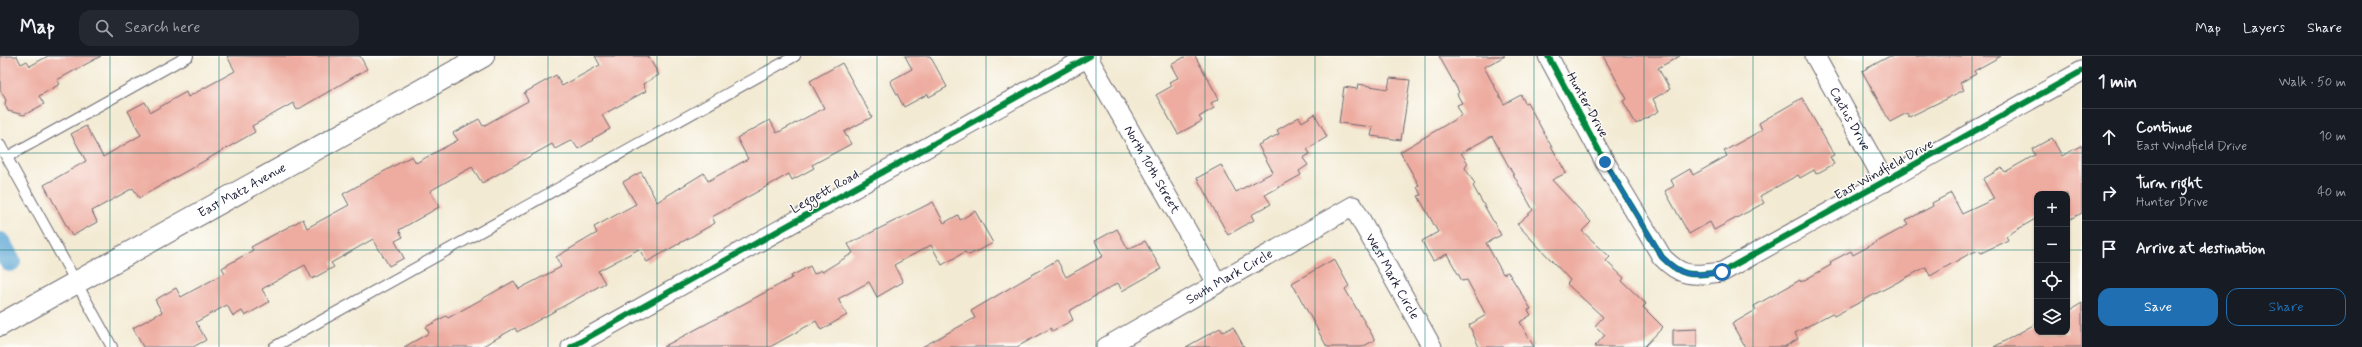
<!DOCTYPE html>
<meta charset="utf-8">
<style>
body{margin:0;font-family:Mynerve,sans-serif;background:#242831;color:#f1f3f6}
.controls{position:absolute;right:12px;bottom:12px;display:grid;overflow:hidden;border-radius:8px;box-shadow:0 1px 3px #0004}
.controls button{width:36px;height:36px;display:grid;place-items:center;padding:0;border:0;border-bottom:1px solid #363941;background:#171b24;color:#f1f3f6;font:20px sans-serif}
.stop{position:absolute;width:12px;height:12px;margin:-9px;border:3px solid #1f6fb2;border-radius:50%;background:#fff}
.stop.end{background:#1f6fb2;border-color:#fff;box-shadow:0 1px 4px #0008}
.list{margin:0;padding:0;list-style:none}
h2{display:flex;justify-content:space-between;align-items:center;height:52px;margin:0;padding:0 16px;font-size:17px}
h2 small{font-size:13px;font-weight:400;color:#9ea1a6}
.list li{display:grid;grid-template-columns:26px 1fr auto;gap:12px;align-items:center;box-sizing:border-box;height:56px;padding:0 16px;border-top:1px solid #363941}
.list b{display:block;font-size:15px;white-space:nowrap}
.list p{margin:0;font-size:13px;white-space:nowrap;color:#9ea1a6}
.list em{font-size:13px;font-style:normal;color:#9ea1a6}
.actions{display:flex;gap:8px;padding:12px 16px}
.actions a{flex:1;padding:9px 0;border:1px solid #1f6fb2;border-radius:12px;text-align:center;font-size:14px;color:#1f6fb2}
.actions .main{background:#1f6fb2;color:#fff}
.icon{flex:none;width:22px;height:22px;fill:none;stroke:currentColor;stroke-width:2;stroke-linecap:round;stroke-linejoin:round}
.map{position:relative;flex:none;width:2082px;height:291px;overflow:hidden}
header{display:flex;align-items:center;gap:24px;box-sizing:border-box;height:56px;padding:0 20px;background:#171b24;border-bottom:1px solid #363941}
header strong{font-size:19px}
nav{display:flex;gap:22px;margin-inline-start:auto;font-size:14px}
.search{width:280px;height:36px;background:#242831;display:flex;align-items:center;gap:10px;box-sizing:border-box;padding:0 14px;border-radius:12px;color:#9ea1a6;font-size:15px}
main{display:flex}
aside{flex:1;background:#171b24}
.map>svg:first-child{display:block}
</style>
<header>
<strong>Map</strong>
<div class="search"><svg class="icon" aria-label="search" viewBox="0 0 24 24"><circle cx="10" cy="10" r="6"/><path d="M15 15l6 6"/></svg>Search here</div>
<nav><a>Map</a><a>Layers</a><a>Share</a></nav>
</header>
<main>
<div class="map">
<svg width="2082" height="291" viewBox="0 0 2082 291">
<rect width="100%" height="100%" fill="#fdfcf7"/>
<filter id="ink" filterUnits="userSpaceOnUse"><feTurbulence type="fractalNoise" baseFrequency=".025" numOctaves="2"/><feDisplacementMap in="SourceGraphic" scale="8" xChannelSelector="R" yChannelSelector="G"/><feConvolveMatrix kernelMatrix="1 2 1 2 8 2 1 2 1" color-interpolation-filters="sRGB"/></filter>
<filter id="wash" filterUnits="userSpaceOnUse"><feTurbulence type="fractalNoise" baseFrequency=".012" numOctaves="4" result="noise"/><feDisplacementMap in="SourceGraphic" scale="16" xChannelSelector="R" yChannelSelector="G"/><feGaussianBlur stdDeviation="0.9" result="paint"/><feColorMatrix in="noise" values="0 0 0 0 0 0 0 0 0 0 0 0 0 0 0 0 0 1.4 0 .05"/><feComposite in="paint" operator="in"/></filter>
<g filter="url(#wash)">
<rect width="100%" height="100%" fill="#f3ead3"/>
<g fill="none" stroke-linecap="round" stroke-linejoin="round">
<!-- canal -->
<path stroke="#5fa8d6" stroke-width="22" d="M0 187 10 205"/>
</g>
<g id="blocks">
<!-- building -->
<path fill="#eeaca0" d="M0 0H17L21 8 27 5 30 10 48 0H101L57 24 60 28 39 40 44 48 24 59 8 55 5 48 6 44 0 34Z
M227 0H360L367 13 297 54 293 47 252 70 255 76 139 142 133 132 92 155 97 166 72 180 44 129 86 105 71 78 86 70 103 101 141 79 128 55 145 46 151 56 186 36 188 41 235 15Z
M595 0H648L659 19 643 28 646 35 602 59 610 73 592 83 593 84 578 93 572 84 555 93 552 88 482 127 472 111 430 135 439 151 399 174 403 181 395 185 404 202 389 210 373 183 331 207 334 211 312 223 305 209 262 233 269 246 245 260 242 255 233 260 227 249 196 266 206 284 193 291H143L133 272 162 256 155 244 176 232 181 241 225 217 222 212 253 194 251 191 303 163 307 172 349 149 343 138 412 100 416 107 458 84 453 77 479 63 483 70 528 45 524 37 556 19 562 30 600 9Z
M905 0H930L947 31 929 41 928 38 904 51 890 25 912 13Z
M1186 0H1195L1219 43 1211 47 1214 52 1199 61 1202 65 1178 78 1156 39 1172 30 1169 26 1178 22 1171 9Z
M1439 0H1505L1484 11 1504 48 1521 39 1525 47 1527 46 1566 117 1552 124 1591 166 1582 175 1610 201 1606 205 1624 222 1622 225 1646 248 1643 251 1663 271 1644 291H1594L1605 279 1595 270 1603 261 1567 228 1570 224 1517 168 1533 154 1492 80 1461 97 1468 107 1465 112 1475 128 1473 130 1501 179 1486 187 1503 218 1508 216 1531 253 1528 254 1531 259 1520 266 1534 291H1479L1469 269 1486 259 1467 224 1462 225 1447 198 1433 205 1425 191 1422 185 1438 176 1418 140 1421 139 1417 131 1419 129 1400 96 1462 59 1457 49 1462 47 1457 38 1459 36Z
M1603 0H1680L1658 12 1670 33 1653 43 1659 55 1636 68 1623 45 1627 43Z
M1890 0H2001L1974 15 1976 18 1960 27 1964 34 1909 61 1907 57 1890 66 1862 15Z
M842 7 872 61 844 76 851 88 812 109 814 112 792 124 789 118 712 161 715 167 647 206 639 193 598 215 605 227 517 276 515 272 481 291H404L429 277 426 271 446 260 448 262 514 225 519 233 561 211 556 201 597 177 594 171 636 148 623 126 641 116 657 146 704 117 708 125 748 103 737 82 770 64 777 77 824 52 810 25Z
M1390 22 1410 24 1401 84 1371 80 1373 71 1339 67 1344 31 1357 33 1358 28 1388 33Z
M1802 42 1834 99 1830 101 1834 108 1816 118 1814 114 1800 122 1798 119 1760 140 1764 147 1714 174 1710 166 1689 178 1665 135 1674 130 1671 124 1690 113 1693 119 1727 100 1724 95 1762 74 1759 67Z
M1315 58 1327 81 1307 93 1310 98 1303 102 1308 109 1299 115 1301 119 1265 139 1271 148 1251 159 1254 164 1228 179 1197 122 1221 109 1236 136 1273 116 1258 89 1279 78 1277 74 1299 61 1302 66Z
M2052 82 2062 100 2082 89V157L2070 163 2067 157V138H2037V162L2006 180 2008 184 1981 197 1979 194 1969 198 1930 220 1926 211 1834 260 1832 257 1795 277 1798 283 1784 291H1745L1732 268 1756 254 1754 250 1800 224 1801 226 1831 209 1830 206 1851 195 1853 199 1908 169 1905 165 1933 150 1932 147 1951 137 1962 158 1994 143 1983 123 2002 112 2005 116 2035 99 2032 93Z
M933 146 944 167 958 159 960 164 975 155 993 187 969 199 965 196 942 209 931 189 894 209 903 226 877 241 869 226 838 243 847 259 821 274 816 265 770 291H663L792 222 791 220 810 210 814 218 821 214 822 216 853 197 848 188Z
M1117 173 1128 193 1145 185 1161 213 1122 235 1118 227 1069 255 1073 264 1052 275 1051 272 1017 291H922L975 262 971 255 1057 204 1066 221 1103 200 1095 185Z
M1334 203 1349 230 1345 233 1375 284 1362 291H1327L1292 227Z
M2082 247V291H1994L2037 267V276H2067V256Z
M1233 271 1244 291H1186L1220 272 1223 276Z
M1697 273V291H1673V274Z"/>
</g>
</g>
<g filter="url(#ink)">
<use href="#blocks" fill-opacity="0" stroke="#6b6870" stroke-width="1"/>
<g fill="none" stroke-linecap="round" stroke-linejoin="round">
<defs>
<path id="lane" d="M0 89 112 291
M7 101 188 0
M274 291 795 0"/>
<g id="street">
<path id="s1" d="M1087 0 1217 227"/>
<path d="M1548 0 1605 106 1662 201C1683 223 1694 219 1722 216L2082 15"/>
<path id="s2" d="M1815 0 1885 126"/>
<path d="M571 291 1090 0"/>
<path id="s3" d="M1106 291 1353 150 1432 291"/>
</g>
<g id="secondary">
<path id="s4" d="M0 269 483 0"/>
</g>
</defs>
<!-- lane casing -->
<use href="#lane" stroke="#6b6870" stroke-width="12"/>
<!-- street casing -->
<use href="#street" stroke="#6b6870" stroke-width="21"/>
<!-- secondary casing -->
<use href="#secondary" stroke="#6b6870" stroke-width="24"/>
<!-- lane -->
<use href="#lane" stroke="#fff" stroke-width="10"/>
<!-- street -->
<use href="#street" stroke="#fff" stroke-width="19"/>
<!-- secondary -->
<use href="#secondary" stroke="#fff" stroke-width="22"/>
<defs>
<path id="cycleway" d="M1548 0 1605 106 1662 201C1683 223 1694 219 1722 216L2082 15
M571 291 1090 0"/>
</defs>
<!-- cycleway casing -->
<use href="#cycleway" stroke="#fdfcf7" stroke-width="8"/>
<!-- cycleway -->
<use href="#cycleway" stroke="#00873e" stroke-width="6"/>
</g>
</g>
<g fill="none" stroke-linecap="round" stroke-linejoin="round" filter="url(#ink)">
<!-- route -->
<path stroke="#1f6fb2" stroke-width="5" d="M1605 106 1662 201C1683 223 1694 219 1722 216"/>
</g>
<!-- grid -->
<path fill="none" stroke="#0f766e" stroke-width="1" stroke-opacity="0.55" d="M110 0V291M219 0V291M329 0V291M438 0V291M548 0V291M657 0V291M767 0V291M877 0V291M986 0V291M1096 0V291M1205 0V291M1315 0V291M1425 0V291M1534 0V291M1644 0V291M1753 0V291M1863 0V291M1972 0V291M0 97H2082M0 194H2037M2067 194H2082"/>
<g text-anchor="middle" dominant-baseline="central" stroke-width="3" stroke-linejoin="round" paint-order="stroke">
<!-- street labels -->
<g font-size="13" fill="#22223b" stroke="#fdfcf7">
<text transform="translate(1587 49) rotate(61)">Hunter Drive</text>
<text stroke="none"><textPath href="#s2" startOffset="72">Cactus Drive</textPath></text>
<text stroke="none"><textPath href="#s1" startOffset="131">North 10th Street</textPath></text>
<text transform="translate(1884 114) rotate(-29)">East Windfield Drive</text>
<text stroke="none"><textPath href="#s4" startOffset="277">East Matz Avenue</textPath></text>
<text transform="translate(825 136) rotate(-29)">Leggett Road</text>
<text stroke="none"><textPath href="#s3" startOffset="142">South Mark Circle</textPath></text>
<text stroke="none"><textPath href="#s3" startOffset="365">West Mark Circle</textPath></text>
</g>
</g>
</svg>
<div class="controls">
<button>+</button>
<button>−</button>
<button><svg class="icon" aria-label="locate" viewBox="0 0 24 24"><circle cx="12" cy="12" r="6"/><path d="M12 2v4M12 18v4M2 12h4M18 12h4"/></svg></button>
<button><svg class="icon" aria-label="layers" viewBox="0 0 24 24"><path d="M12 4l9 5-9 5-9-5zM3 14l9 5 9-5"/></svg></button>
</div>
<div class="stop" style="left:1722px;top:216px"></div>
<div class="stop end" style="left:1605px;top:106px"></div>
</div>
<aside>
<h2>1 min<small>Walk · 50 m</small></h2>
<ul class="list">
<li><svg class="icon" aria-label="ahead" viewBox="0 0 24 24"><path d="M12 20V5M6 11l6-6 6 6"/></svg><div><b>Continue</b><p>East Windfield Drive</p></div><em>10 m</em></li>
<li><svg class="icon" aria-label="right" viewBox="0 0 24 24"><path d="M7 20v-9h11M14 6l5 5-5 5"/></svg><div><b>Turn right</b><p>Hunter Drive</p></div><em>40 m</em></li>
<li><svg class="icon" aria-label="arrive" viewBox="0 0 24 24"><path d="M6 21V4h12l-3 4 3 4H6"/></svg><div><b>Arrive at destination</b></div></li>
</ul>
<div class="actions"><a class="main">Save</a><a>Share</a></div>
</aside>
</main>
